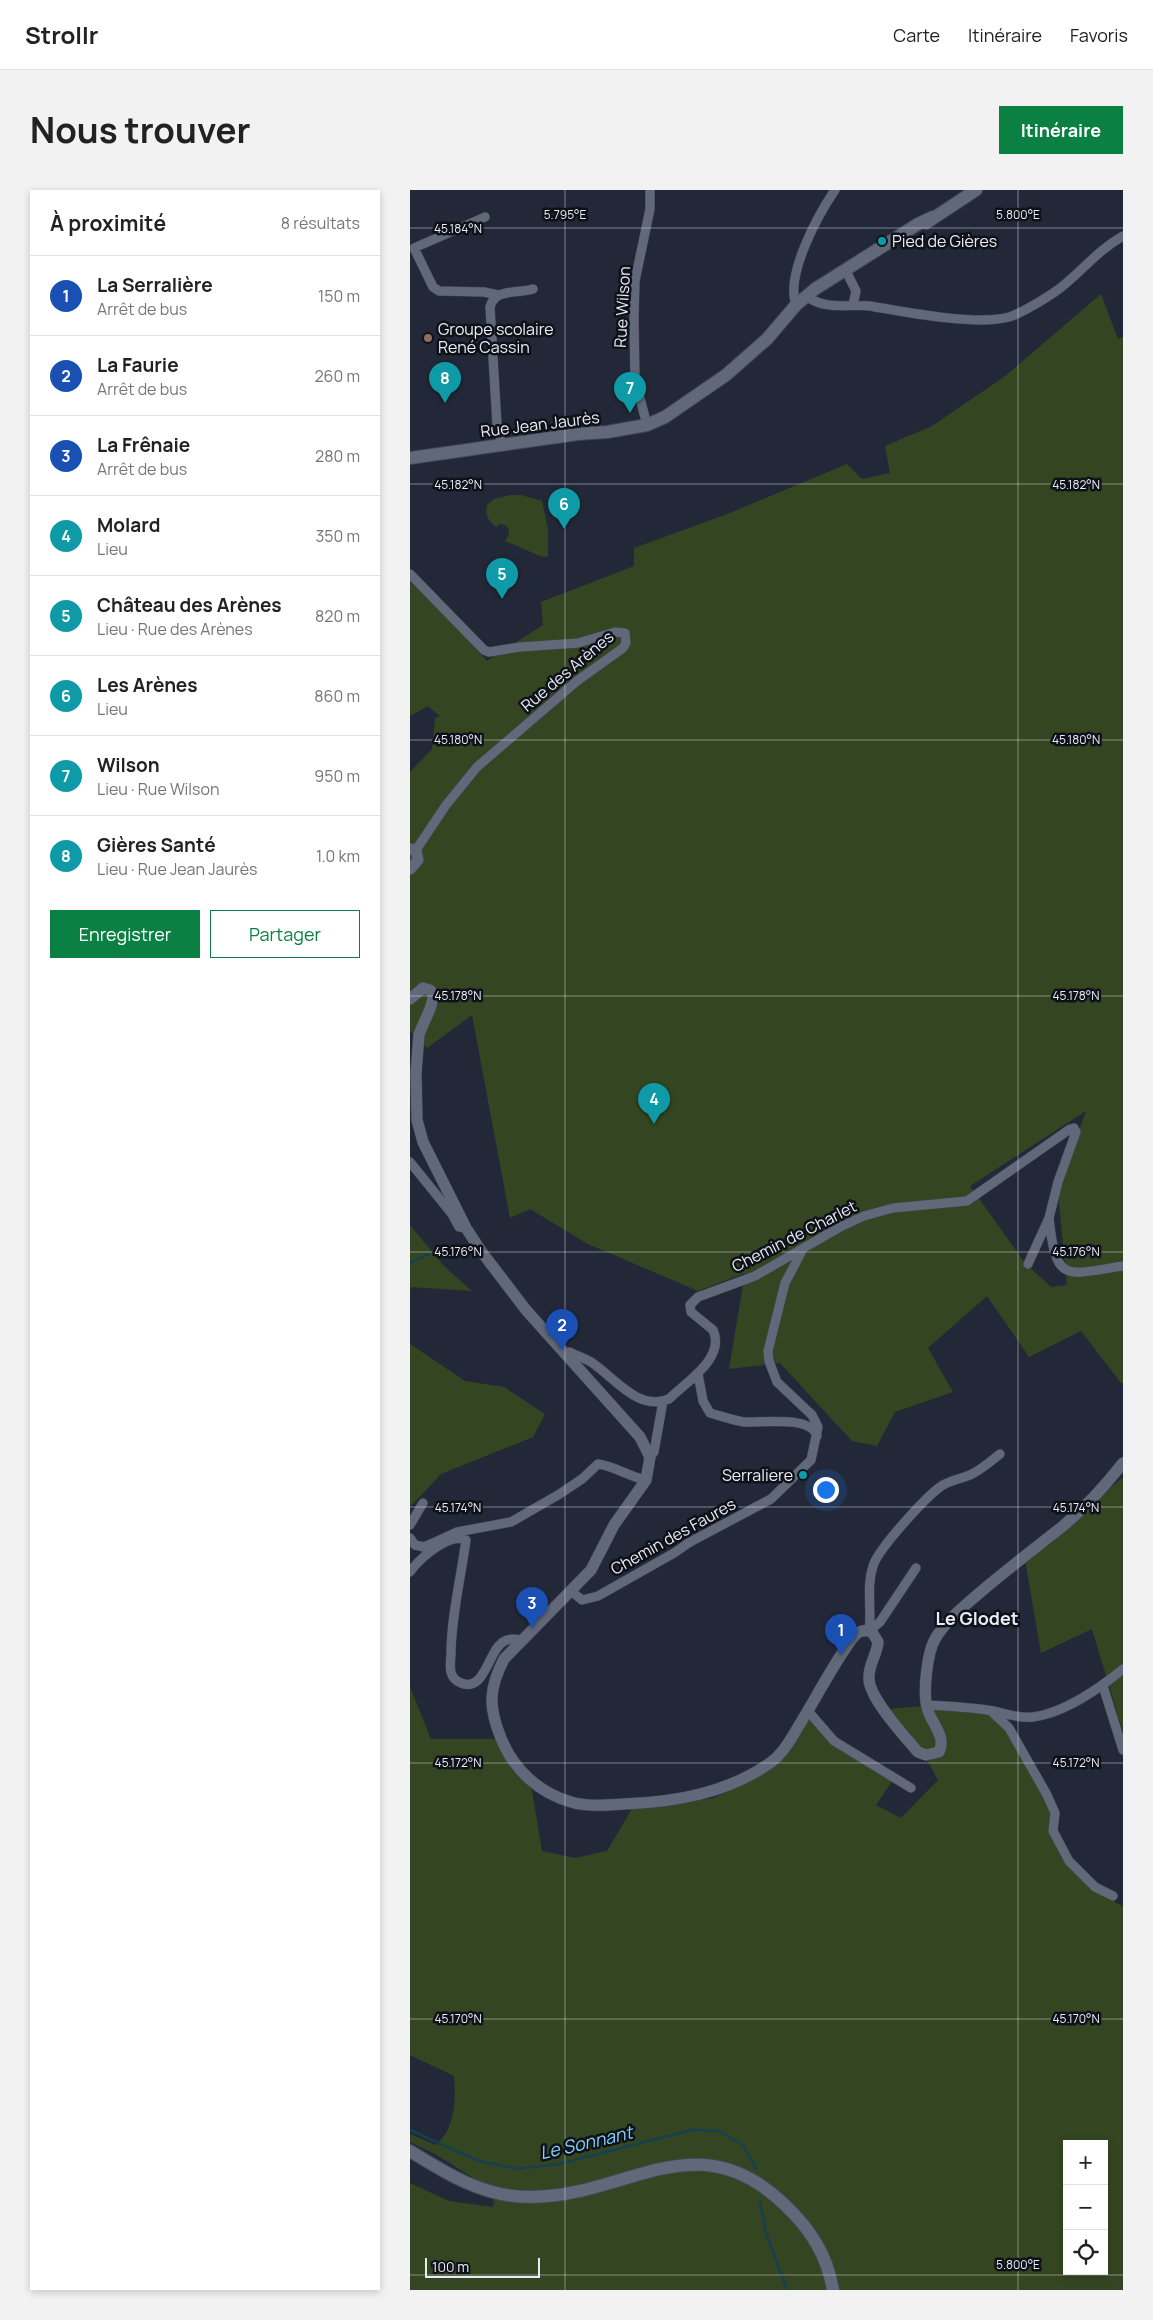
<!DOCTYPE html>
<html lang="fr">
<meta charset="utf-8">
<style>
body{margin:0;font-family:Manrope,sans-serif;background:#f2f2f2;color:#222}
.controls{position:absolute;right:15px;bottom:15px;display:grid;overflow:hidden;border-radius:0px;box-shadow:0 2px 8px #0003}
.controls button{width:45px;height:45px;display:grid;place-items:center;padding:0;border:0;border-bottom:1px solid #e0e0e0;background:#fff;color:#222;font:25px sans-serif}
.scale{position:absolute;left:15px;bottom:12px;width:115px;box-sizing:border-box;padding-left:5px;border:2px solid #e8ecf7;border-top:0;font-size:14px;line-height:18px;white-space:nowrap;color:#e8ecf7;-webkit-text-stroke:4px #0f1118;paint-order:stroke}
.you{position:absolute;left:415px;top:1299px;width:18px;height:18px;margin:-12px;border:4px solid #fff;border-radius:50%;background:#1a73e8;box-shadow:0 0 0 8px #1a73e833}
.badge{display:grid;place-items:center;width:32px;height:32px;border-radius:50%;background:#0b8043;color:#fff;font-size:16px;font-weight:700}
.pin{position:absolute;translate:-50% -41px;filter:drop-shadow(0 1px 2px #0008)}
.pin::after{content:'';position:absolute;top:26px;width:18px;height:15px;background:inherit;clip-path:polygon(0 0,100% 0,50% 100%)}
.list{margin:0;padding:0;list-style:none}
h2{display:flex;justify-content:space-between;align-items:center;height:65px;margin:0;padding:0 20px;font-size:21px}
h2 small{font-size:16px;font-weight:400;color:#767676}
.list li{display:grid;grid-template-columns:32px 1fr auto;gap:15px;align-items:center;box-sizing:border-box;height:80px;padding:0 20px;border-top:1px solid #e0e0e0}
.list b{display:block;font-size:19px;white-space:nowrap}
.list p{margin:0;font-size:16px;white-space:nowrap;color:#767676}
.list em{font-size:16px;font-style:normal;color:#767676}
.actions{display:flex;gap:10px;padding:15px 20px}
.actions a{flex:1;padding:11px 0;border:1px solid #0b8043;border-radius:0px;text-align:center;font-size:18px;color:#0b8043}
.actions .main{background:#0b8043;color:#fff}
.icon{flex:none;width:28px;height:28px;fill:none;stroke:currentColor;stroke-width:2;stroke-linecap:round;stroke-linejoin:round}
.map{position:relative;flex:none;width:713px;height:2100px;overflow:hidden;border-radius:0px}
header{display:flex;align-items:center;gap:30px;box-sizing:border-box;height:70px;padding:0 25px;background:#fff;border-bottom:1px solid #e0e0e0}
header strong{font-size:24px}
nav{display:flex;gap:28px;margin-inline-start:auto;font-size:18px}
.intro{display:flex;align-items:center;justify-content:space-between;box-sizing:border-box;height:120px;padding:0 30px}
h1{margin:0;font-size:35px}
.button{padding:12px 22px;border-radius:0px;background:#0b8043;color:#fff;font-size:18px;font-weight:700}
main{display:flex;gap:30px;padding:0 30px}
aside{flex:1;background:#fff;border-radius:0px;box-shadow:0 2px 8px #0003}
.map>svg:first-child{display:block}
</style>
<header>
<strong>Strollr</strong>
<nav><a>Carte</a><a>Itinéraire</a><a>Favoris</a></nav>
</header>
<div class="intro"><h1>Nous trouver</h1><a class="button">Itinéraire</a></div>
<main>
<aside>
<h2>À proximité<small>8 résultats</small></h2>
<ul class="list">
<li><span class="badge" style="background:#1a4fb4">1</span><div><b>La Serralière</b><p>Arrêt de bus</p></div><em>150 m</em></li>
<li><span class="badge" style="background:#1a4fb4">2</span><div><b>La Faurie</b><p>Arrêt de bus</p></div><em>260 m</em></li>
<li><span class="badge" style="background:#1a4fb4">3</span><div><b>La Frênaie</b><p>Arrêt de bus</p></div><em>280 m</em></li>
<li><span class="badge" style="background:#0f9aa8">4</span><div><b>Molard</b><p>Lieu</p></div><em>350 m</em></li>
<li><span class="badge" style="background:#0f9aa8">5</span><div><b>Château des Arènes</b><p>Lieu · Rue des Arènes</p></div><em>820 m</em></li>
<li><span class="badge" style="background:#0f9aa8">6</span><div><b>Les Arènes</b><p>Lieu</p></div><em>860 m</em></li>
<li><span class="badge" style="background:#0f9aa8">7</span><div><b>Wilson</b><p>Lieu · Rue Wilson</p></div><em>950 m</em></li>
<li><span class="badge" style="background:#0f9aa8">8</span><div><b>Gières Santé</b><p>Lieu · Rue Jean Jaurès</p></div><em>1.0 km</em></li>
</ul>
<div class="actions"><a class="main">Enregistrer</a><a>Partager</a></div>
</aside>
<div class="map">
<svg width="713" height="2100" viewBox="0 0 713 2100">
<rect width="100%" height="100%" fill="#232838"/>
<!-- green -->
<path fill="#344621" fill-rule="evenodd" d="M691 104 708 149 713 147V1193H711L671 1141 619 1167 577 1106 518 1158 543 1202 485 1222 467 1256 442 1251 370 1173 319 1179 335 1083 288 1101 178 1054 120 1019 100 1028 62 825 17 858 0 841V582L22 559 25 528 30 526 18 516 0 526V392L33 423 77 471 133 435 131 412 224 376V358L320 323 437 274 452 289 480 283 475 256 522 236 594 187ZM676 921 648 1002 657 1095 641 1097 615 1073 560 996Z
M100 305H111L132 311 138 339V367L130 366 95 351C101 344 101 335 90 334L86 337C78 330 75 326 77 315L84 309Z
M0 1035 34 1076 62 1101 1 1097 0 1104Z
M0 1154 55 1191 94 1197 135 1224 123 1247 31 1284 0 1317Z
M712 1288 713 1289V1542L682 1439 631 1463 615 1370 642 1349Z
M0 1497 21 1549H86L102 1558 122 1601 132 1661 165 1668 197 1661 222 1619 304 1608 352 1584 401 1527 421 1553 483 1590 466 1615 491 1628 528 1590 510 1557 479 1519 512 1516 576 1522 593 1535 636 1612 641 1628 639 1644 654 1669 673 1691 713 1717V2100H0V1993L39 2011 83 2017 85 1996 67 1990 25 1964 0 1952V1944L26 1955C45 1939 46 1910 44 1886L0 1865ZM657 1954H694V2081H657Z"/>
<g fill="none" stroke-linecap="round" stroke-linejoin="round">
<!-- stream -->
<path stroke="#164052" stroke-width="2.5" d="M0 1073 19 1064
M0 1940 66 1970 107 1979 149 1974 282 1940 309 1941 333 1955 346 1979
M350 2011 356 2043 377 2100"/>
<defs>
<path id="minor" d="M75 27 4 58 23 97 29 101 74 102 88 105
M435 79 446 101 443 115
M398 107C414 120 441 114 460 116 495 122 567 136 599 127 612 123 638 107 649 99 671 82 688 60 713 46
M386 115C375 85 408 25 425 0
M237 235 225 189 224 128 225 91 240 19V0
M92 256 87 235 80 117C85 98 107 104 123 99
M0 384 74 460 79 462 110 457 168 453 205 442 215 443 216 453 213 458 167 491 67 577 36 615 6 660
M0 972 42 1024 49 1037 56 1038
M639 1028C646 1094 655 1085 713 1076
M155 1164 159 1162C166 1165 174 1168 181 1172 204 1187 228 1222 259 1209 276 1192 316 1168 303 1140L281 1122 280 1115 288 1107 345 1086 430 1037 454 1026 483 1018 557 1011 660 939 664 938 666 942 648 992 639 1028 618 1074
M288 1184 293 1211 300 1223C311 1226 322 1230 334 1232 350 1233 401 1225 407 1246
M240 1267 244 1262 253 1211
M0 1335 13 1313
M0 1348 5 1355 14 1357 47 1342 101 1332 148 1305 172 1289 188 1274C205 1276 219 1287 236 1290
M0 1382C9 1369 39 1342 56 1350 51 1387 41 1428 41 1464 40 1476 38 1488 51 1493 75 1503 78 1461 93 1452 99 1448 104 1449 111 1450
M161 1401 172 1410 188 1406 264 1363 280 1352 361 1309 401 1270 408 1237 402 1225 367 1192 359 1171 358 1161 375 1093 391 1063
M459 1441C462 1419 456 1397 463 1376 468 1359 515 1308 530 1297 539 1290 552 1289 562 1284 572 1279 581 1271 590 1264
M459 1441 470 1432 506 1378
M693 1496 713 1560
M516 1515C537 1516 557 1517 577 1520 593 1522 606 1529 623 1527 654 1523 690 1498 713 1479
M398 1521 424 1551 501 1598
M581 1521 599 1538 637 1605 645 1623 643 1641 659 1671 685 1697 703 1706"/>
<path id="tertiary" d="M0 659 6 660 8 670 0 679
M0 809 13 798 20 800 24 805 20 819 9 844 6 883 7 930 13 952 56 1038 71 1061 116 1120 230 1247 240 1267 236 1290 204 1335 181 1380 94 1469C79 1498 78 1517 91 1548 103 1579 129 1603 161 1612 178 1617 196 1615 214 1614 266 1612 317 1603 360 1573 372 1565 381 1549 388 1537 405 1510 419 1482 437 1456 444 1446 449 1437 462 1442L468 1452C467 1465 458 1475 459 1489 459 1508 495 1547 508 1562L516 1565 529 1562C537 1545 520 1533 517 1517 513 1502 517 1463 525 1449 535 1432 552 1418 567 1405 595 1381 624 1359 653 1336 676 1317 695 1296 713 1273"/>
<path id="secondary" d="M516 33 566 0
M0 268 168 244 197 242 237 235 255 227 316 185 357 149 386 115 405 99 508 34 523 27
M0 1961C37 1984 74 2007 119 2007 217 2008 286 1928 376 2016 401 2040 417 2065 423 2100"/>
</defs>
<!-- minor casing -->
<use href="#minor" stroke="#414653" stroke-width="10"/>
<!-- tertiary casing -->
<use href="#tertiary" stroke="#414653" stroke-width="12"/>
<!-- secondary casing -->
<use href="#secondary" stroke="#414653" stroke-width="14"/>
<!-- minor -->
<use href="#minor" stroke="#61687a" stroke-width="9"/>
<!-- tertiary -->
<use href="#tertiary" stroke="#61687a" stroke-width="11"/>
<!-- secondary -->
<use href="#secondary" stroke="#61687a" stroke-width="12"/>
</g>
<!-- ticks -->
<path fill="none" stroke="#e8ecf7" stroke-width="1" stroke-opacity="0.45" d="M155 0V2100M608 0V2100M0 38H713M0 294H713M0 550H713M0 806H713M0 1062H713M0 1317H713M0 1573H713M0 1829H713M0 2085H713"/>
<!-- markers -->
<g fill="#0f9aa8" stroke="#0f1118" stroke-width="2">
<circle cx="472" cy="51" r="5"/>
<circle cx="393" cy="1285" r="5"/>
</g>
<circle fill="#8d6e63" stroke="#0f1118" stroke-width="2" cx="18" cy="148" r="5"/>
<g text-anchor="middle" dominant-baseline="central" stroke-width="5" stroke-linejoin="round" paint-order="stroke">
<!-- poi labels -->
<g font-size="16" fill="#e8ecf7" stroke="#0f1118" text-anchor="start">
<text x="482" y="51">Pied de Gières</text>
<text x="28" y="139">Groupe scolaire<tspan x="28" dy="18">René Cassin</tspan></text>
<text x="383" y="1285" text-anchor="end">Serraliere</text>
</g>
<!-- street labels -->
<g font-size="16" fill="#e8ecf7" stroke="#0f1118">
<text transform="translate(212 117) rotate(-87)">Rue Wilson</text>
<text transform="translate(130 234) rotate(-7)">Rue Jean Jaurès</text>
<text transform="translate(157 481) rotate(-40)">Rue des Arènes</text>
<text transform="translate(384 1046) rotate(-27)">Chemin de Charlet</text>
<text transform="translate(263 1346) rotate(-29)">Chemin des Faures</text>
</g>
<!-- neighbourhood labels -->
<g font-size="18" font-weight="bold" fill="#e8ecf7" stroke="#0f1118">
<text x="567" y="1428">Le Glodet</text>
</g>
<!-- water labels -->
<g font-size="18" font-style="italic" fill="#7fd3fa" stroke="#0f1118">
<text transform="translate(176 1952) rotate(-13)">Le Sonnant</text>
</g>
</g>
<g font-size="12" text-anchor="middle" fill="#e8ecf7" stroke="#0f1118" stroke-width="5" stroke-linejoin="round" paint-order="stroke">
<text x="155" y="29">5.795°E</text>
<text x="608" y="29">5.800°E</text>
<text x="48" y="43">45.184°N</text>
<text x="48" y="299">45.182°N</text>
<text x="666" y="299">45.182°N</text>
<text x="48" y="554">45.180°N</text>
<text x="666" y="554">45.180°N</text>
<text x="48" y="810">45.178°N</text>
<text x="666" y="810">45.178°N</text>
<text x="48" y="1066">45.176°N</text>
<text x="666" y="1066">45.176°N</text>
<text x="48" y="1322">45.174°N</text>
<text x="666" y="1322">45.174°N</text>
<text x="48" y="1577">45.172°N</text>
<text x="666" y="1577">45.172°N</text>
<text x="48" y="1833">45.170°N</text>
<text x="666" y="1833">45.170°N</text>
<text x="608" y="2079">5.800°E</text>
</g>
</svg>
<div class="controls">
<button>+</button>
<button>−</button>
<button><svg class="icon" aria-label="locate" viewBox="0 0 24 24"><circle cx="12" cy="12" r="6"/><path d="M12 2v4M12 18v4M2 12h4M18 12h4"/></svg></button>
</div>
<div class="scale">100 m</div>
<div class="you"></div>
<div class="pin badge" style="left:431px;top:1465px;background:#1a4fb4">1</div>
<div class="pin badge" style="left:152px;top:1160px;background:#1a4fb4">2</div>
<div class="pin badge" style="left:122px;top:1438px;background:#1a4fb4">3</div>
<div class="pin badge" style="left:244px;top:934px;background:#0f9aa8">4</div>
<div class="pin badge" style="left:92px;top:409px;background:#0f9aa8">5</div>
<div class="pin badge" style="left:154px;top:339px;background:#0f9aa8">6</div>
<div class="pin badge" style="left:220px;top:223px;background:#0f9aa8">7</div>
<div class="pin badge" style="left:35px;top:213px;background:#0f9aa8">8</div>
</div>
</main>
